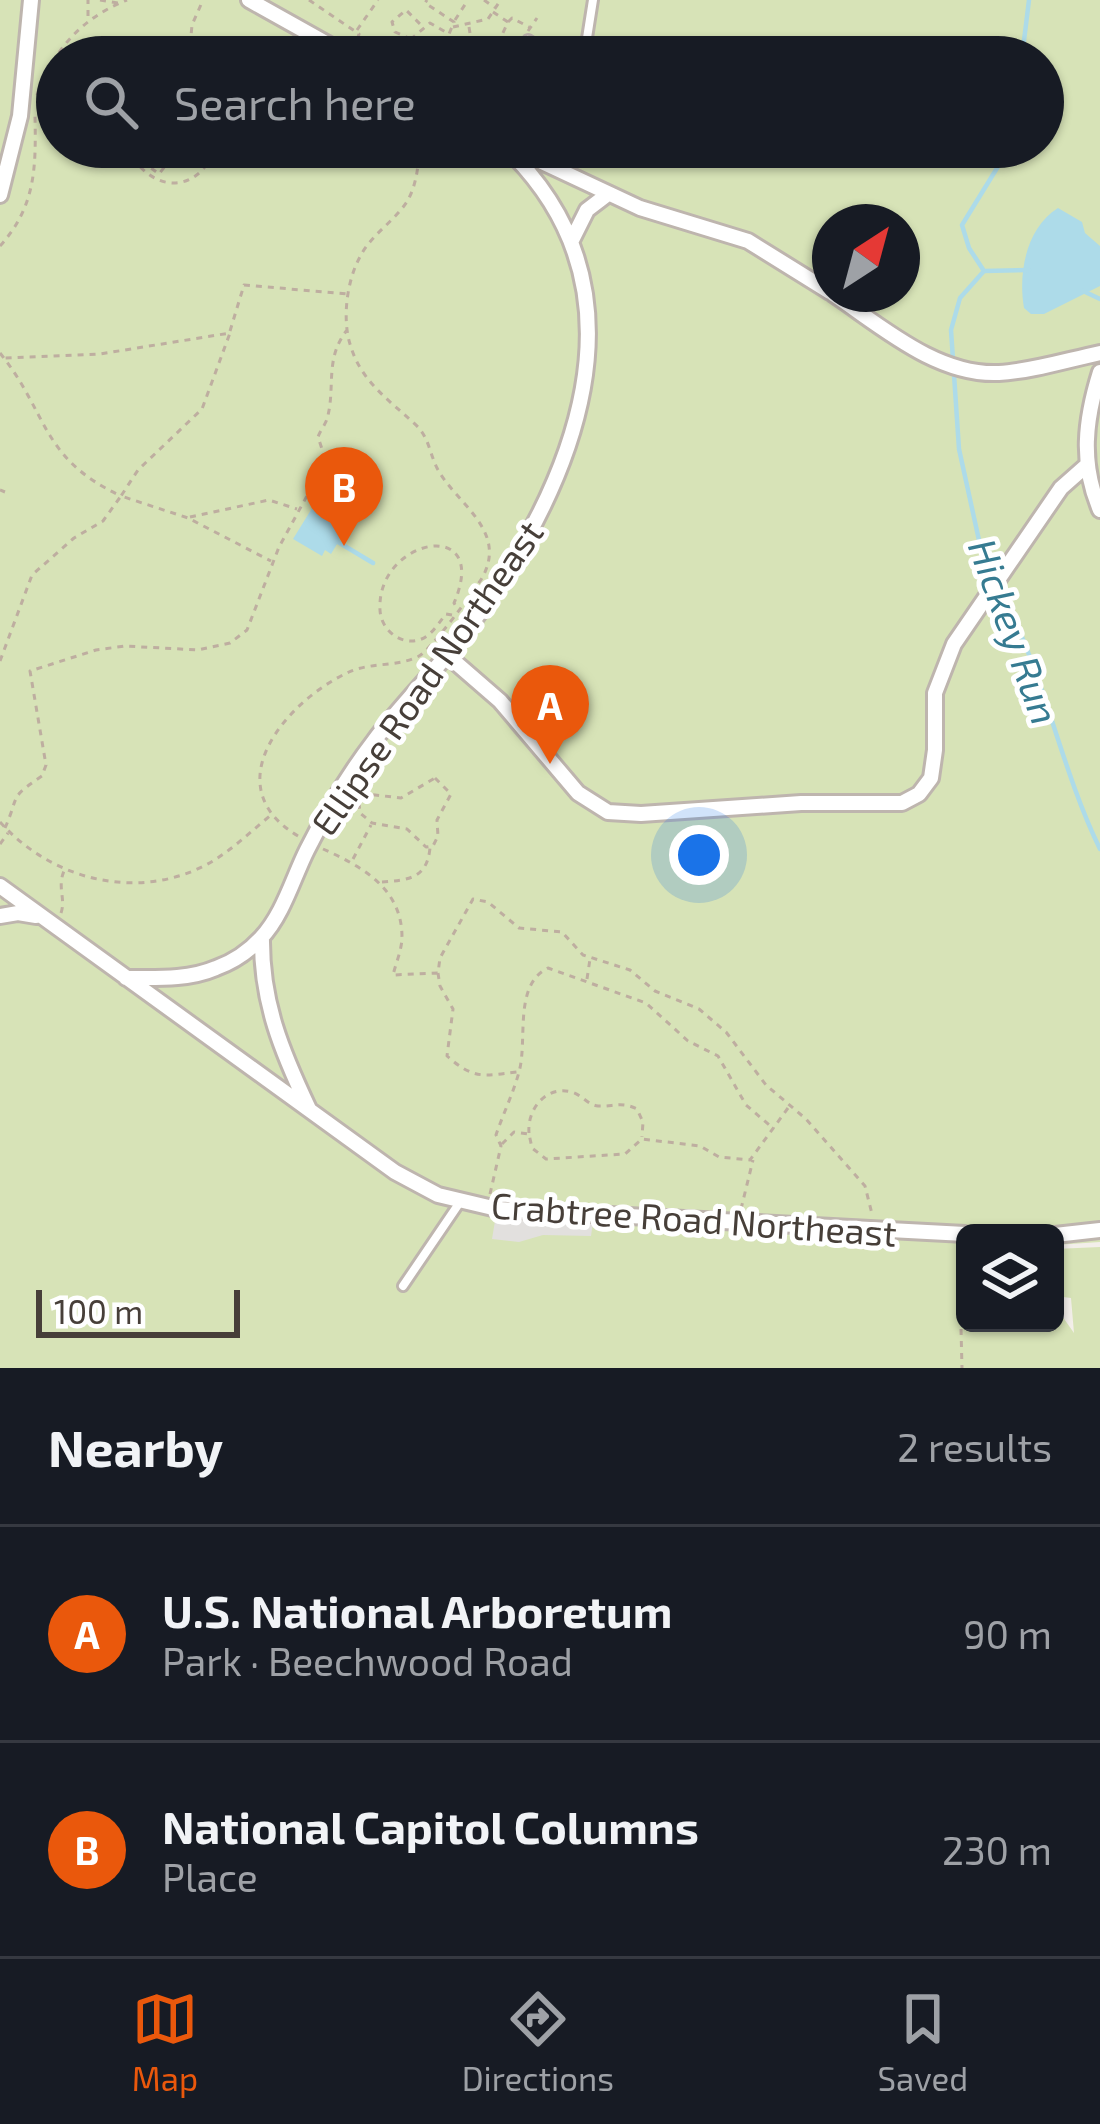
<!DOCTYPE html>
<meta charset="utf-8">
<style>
body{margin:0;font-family:"Exo 2",sans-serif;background:#20242c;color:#f1f3f6}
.controls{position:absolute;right:36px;bottom:36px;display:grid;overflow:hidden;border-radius:18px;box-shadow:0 3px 9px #0004}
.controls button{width:108px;height:108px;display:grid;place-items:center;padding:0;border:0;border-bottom:3px solid #363941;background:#171b24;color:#f1f3f6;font:60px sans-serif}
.compass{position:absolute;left:812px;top:204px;width:108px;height:108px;border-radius:50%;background:#171b24;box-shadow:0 3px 9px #0004;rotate:36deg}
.scale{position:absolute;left:36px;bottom:30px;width:204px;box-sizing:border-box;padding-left:12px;border:6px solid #473f39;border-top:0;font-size:33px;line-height:42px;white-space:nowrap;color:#473f39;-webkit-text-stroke:9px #fff;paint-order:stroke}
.you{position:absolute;left:699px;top:855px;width:42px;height:42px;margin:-30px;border:9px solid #fff;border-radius:50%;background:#1a73e8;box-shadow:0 0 0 18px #1a73e833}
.badge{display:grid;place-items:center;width:78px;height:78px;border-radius:50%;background:#ea580c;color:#fff;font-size:39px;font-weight:700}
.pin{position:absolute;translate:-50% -99px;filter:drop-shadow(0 3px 6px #0008)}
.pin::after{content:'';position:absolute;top:63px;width:42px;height:36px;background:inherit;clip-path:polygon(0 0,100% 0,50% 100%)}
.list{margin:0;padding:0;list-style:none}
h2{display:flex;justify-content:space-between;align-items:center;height:156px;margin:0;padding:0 48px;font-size:51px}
h2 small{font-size:39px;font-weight:400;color:#9ea1a6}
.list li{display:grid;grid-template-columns:78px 1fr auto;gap:36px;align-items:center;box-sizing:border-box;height:216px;padding:0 48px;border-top:3px solid #363941}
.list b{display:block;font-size:45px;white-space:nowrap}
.list p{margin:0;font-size:39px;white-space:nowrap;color:#9ea1a6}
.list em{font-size:39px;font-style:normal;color:#9ea1a6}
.icon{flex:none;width:66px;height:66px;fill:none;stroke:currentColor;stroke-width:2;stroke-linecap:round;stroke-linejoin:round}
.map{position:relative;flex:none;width:1100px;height:1368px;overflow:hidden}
.search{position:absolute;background:#171b24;box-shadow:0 3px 9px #0004;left:36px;right:36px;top:36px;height:132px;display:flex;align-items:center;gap:30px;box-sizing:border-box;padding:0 42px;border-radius:66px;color:#9ea1a6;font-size:45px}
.sheet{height:588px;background:#171b24}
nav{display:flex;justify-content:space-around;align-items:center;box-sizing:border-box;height:168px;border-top:3px solid #363941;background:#171b24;font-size:33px;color:#9ea1a6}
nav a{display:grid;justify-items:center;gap:6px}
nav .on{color:#ea580c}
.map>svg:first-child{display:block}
</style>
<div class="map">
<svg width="1100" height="1368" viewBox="0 0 1100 1368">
<rect width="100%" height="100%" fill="#f3efea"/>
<!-- green -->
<path fill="#d7e3b7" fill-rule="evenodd" d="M0 0H1100V1242L1055 1245V1233H965V1323H1055V1306L1074 1333 1071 1298 1055 1296V1249L1100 1247V1368H0ZM57 57H1043V147H57ZM830 222H902V294H830Z"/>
<!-- parking -->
<path fill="#e2e0de" d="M497 1209 594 1215 591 1236 543 1235 519 1242 492 1239Z"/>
<!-- water -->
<path fill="#addbe9" d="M1058 208 1082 222 1085 233 1100 246V286L1044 314H1031L1024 308C1018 273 1026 228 1058 208Z
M314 505 342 522 339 527 345 531 331 554 325 550 322 556 293 539Z"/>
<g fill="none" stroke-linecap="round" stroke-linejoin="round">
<!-- stream -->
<path stroke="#addbe9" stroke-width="4.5" d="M1022 57 1029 0
M984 271 1029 270
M1083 291 1100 299
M338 542 373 563
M993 579 984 563 959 449 951 330 960 298 984 271 969 248 962 225 1010 147
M999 589C1044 670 1059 765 1100 849"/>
<defs>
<path id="lane" d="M528 40 555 57
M584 57 593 0
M403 1286 460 1202"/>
<path id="street" d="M249 0 351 57
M514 149 640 208 748 241 830 292
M0 195 20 116 31 0
M572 240 587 210 608 194
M833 294C881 326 937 376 999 373 1032 371 1067 360 1100 353
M1100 372C1085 420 1080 463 1100 510
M447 655 500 701 578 793 608 812 641 814 801 803H902L919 794 931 778 935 750V693L954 644 1061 488 1087 465
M0 886 395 1172 438 1195 497 1209 965 1234
M0 916 18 913 36 916
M262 937C261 1002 282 1052 309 1109
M126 978C156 978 188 980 216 968 233 962 249 951 261 938 283 915 293 878 307 850 326 812 348 775 374 741 403 702 438 669 467 630 573 486 657 292 505 147
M1055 1235 1100 1230"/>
</defs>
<!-- lane casing -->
<use href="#lane" stroke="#beb5ae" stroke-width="14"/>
<!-- street casing -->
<use href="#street" stroke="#beb5ae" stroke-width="20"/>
<!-- path -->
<path stroke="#beaea0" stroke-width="3" stroke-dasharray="6 6" stroke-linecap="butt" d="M100 0 118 3
M309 0 359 34 356 44
M484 0 494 7
M493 12 508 22 501 37 516 50 520 44
M88 16V0
M455 20 468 0
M508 22 512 18 529 27
M453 27 488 19 500 1
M469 27 474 57
M357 30 378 0
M528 31 537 18
M362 38 366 41V54
M411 39 395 32 392 22 406 10 421 25
M141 57C167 39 190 33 214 57
M169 57 166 50 177 47 179 57
M189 57 192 25 203 0
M414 57 420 44 411 39 430 23 449 34 454 22 425 3 427 0
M426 57 437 40 458 53 457 57
M37 95C54 49 82 18 127 0
M127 147C149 193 197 197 216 147
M139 147H148
M151 147C172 173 189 172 210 147
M276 147 342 157 343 147
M308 147 327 151V147
M157 158 151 168 159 174 166 165
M0 246C36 206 36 167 35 116
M230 331 244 285 348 294
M0 353C49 414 40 458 121 496L138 470 202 409 230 333 100 354 4 358
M0 490 5 492
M190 517 269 500 297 509
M452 615 446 614C441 620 434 631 427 636 407 650 381 633 380 610 376 538 492 515 454 603L457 608
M0 661 32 575 74 538 103 521 121 496 188 518 271 561
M435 778 451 794 437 820 438 836 433 846 426 847 407 829 372 823 360 813 359 803 367 794 401 798Z
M0 822C51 879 134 901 204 866 229 853 249 833 271 815
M5 828C20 794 8 799 42 776L46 765 30 671 96 650 125 646 198 650 230 643 247 630 279 547 326 461 318 437C320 431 325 425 327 419 336 388 324 359 347 330
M298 836C214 786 286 701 349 672 371 662 399 667 419 656 431 650 474 591 482 578 509 530 455 503 437 468 430 454 429 439 418 427 391 401 361 383 350 344 342 318 347 279 361 255 372 234 396 220 408 200 417 183 418 166 420 147
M0 844 8 833
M323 849C361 866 402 888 402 937 402 949 396 963 393 975L438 973 440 958 473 899 488 902 519 928 562 932 583 955 630 970 655 991 699 1009 726 1032 766 1085 806 1119 865 1186 872 1214
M353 859 371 825
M382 882C408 880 427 879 430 848
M61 913C66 899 57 887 64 871
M438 973 440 986 453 1009 447 1056C474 1080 484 1076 517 1072
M587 979 590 959
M529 1133C527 1109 546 1085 572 1092 582 1095 588 1105 598 1106 613 1107 621 1101 637 1109L643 1122 642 1137
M502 1144 514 1132 529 1134 532 1148 546 1159 625 1154 642 1139 700 1146 719 1157 750 1160 788 1108
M490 1194 501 1146 496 1135C503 1114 513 1094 519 1072 528 1040 513 985 548 968L646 1003 688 1041 718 1056 746 1105 774 1129
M741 1209 753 1160
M961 1329 962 1368"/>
<!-- lane -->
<use href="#lane" stroke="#fff" stroke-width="8"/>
<!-- street -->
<use href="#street" stroke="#fff" stroke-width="14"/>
</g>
<g text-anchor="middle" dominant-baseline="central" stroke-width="10" stroke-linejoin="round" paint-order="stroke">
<!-- street labels -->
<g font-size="36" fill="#473f39" stroke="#fff">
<text transform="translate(426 677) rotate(-55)">Ellipse Road Northeast</text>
<text transform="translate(694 1218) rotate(4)">Crabtree Road Northeast</text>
</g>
<!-- water labels -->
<g font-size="39" font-style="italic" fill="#367b91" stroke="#fff">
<text transform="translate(1015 631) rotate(70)">Hickey Run</text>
</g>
</g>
</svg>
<div class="controls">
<button><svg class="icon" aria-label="layers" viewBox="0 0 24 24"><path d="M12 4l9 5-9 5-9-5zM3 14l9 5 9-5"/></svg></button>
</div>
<svg class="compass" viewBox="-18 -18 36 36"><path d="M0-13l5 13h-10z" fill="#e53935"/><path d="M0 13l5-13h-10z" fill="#9ea1a6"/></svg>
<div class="scale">100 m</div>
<div class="you"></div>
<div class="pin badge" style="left:550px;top:764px">A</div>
<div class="pin badge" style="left:344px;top:546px">B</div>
<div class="search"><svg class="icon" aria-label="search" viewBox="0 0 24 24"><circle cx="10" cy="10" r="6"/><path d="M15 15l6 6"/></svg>Search here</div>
</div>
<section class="sheet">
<h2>Nearby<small>2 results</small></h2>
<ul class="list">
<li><span class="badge">A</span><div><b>U.S. National Arboretum</b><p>Park · Beechwood Road</p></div><em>90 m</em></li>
<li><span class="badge">B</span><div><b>National Capitol Columns</b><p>Place</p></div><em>230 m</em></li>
</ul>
</section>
<nav>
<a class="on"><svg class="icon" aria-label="map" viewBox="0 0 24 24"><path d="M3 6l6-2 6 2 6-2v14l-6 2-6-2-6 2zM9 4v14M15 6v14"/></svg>Map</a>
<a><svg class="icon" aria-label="directions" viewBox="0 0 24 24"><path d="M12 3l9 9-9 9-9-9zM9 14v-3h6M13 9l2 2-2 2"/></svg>Directions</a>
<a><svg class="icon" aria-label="saved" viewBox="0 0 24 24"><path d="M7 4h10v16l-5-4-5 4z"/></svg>Saved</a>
</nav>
